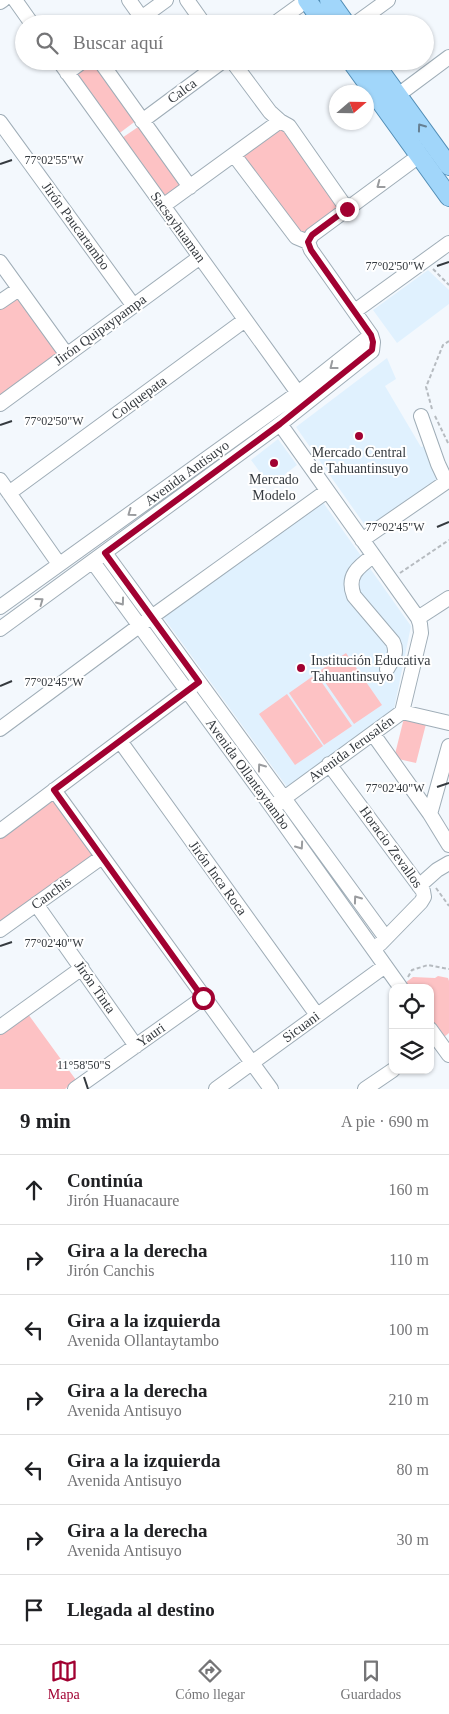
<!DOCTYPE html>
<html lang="es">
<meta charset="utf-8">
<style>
body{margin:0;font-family:Georgia,serif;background:#f6f6f6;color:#202124}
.controls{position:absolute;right:15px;bottom:15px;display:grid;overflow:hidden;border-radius:10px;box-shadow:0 1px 4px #0004}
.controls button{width:45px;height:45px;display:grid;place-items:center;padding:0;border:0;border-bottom:1px solid #e0e0e0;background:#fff;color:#202124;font:25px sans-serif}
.compass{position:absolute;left:329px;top:85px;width:45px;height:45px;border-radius:50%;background:#fff;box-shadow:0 1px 4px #0004;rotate:70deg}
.stop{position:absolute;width:15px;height:15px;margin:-11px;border:4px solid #a10131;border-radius:50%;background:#fff}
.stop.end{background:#a10131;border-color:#fff;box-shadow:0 1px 5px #0008}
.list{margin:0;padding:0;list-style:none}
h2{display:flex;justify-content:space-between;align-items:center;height:65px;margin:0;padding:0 20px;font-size:21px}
h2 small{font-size:16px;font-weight:400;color:#757577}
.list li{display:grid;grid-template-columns:32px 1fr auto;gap:15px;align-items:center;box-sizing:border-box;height:70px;padding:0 20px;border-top:1px solid #e0e0e0}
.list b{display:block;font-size:19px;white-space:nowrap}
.list p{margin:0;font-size:16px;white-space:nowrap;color:#757577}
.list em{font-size:16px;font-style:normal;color:#757577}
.icon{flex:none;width:28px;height:28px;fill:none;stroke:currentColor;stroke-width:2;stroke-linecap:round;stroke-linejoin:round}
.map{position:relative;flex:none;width:449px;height:1089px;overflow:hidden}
.search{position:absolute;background:#fff;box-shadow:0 1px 4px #0004;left:15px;right:15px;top:15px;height:55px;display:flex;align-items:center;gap:12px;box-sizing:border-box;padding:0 18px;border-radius:28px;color:#757577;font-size:19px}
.sheet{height:555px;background:#fff}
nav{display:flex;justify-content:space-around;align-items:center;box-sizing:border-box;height:70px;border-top:1px solid #e0e0e0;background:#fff;font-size:14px;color:#757577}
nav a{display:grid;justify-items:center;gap:2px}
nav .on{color:#a10131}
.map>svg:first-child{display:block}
</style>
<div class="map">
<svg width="449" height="1089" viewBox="0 0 449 1089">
<rect width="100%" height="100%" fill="#f3f8fd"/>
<!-- built -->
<path fill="#e0f1fe" d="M428 270 449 290V304L397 343 373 310Z
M387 358 396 379 385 386 421 447 425 446 442 478 369 531 296 427Z
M278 439 297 465 270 486 251 460Z
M322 501 411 626 394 709 287 787 161 614Z"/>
<!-- green -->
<path fill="#fdc2c4" d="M90 61H96L137 120 117 135 73 74Z
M141 125 186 185 164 201 119 140Z
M282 125 342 208 300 239 240 156Z
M18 295 60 353 0 398V308Z
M346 653 382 705 354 724 318 672Z
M316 674 352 726 324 745 289 693Z
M287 694 323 746 295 765 259 714Z
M404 718 426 724 416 763 394 758Z
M53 794 98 857 0 926V834Z
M438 976 448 978 449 981V1033L444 1037 430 1018V988H408L405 983 413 977 435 978Z
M28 1014 76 1080 65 1089H0V1034Z"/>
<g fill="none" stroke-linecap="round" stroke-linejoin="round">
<defs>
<path id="minor" d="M15 0 32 24
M129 0 141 17
M187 0 204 24
M0 2 3 0
M133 24 166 0
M274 24 307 0
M355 24 388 0
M59 61 298 393
M100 61 190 187
M232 61 270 112 280 121 289 126 347 209
M67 73 83 61
M398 95 449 57
M142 121 223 61
M0 122 133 305
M234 155 296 237 308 242
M163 206 280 121
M308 242 312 235 419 156
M0 262 67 355
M0 302 19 289
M355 311 449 243
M0 404 200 257
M421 416 438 464 446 481
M0 480 59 564
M9 493 245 320
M362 540 449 480
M105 553 386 938
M373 556C358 567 346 576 354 596L393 642C398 653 393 659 387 669
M93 562 272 807 401 988
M0 607 298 393 371 335
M418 618 449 598
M0 629 280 424 372 351 373 342 371 335 311 250 308 242
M402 712 449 723
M0 729 139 626 327 491
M373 734 430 814 449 845
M120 741 317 1015
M329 764 423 891 424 897 421 902 380 944
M54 790 271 1089
M272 807 402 712 421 633 420 624 418 618 280 424
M430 814 449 746
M0 831 193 686
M419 886 437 870 449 863
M36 904 136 1046
M0 930 102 857
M0 1027 82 968
M430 1029 449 1055
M75 1089 203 998
M216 1089 385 966
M365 1089 393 1070"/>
<path id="major" d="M307 0 324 24
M329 0 346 24
M351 61 449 197
M373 61 449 166"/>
</defs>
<!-- minor casing -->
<use href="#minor" stroke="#9fadb7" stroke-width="16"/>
<!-- major casing -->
<use href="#major" stroke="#528eb6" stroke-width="20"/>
<!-- path -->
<path stroke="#b6bbc0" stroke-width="2" stroke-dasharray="4 2.5" stroke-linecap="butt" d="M433 269 449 285
M432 409 426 387 443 345 449 341
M435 416 449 445
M400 573 449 540
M436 888 449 906
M408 977 412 970 428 965 449 969"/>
<!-- minor -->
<use href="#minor" stroke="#fff" stroke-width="14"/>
<!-- major -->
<use href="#major" stroke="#a1d6fa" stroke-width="18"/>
</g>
<!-- one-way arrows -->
<defs><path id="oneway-chevron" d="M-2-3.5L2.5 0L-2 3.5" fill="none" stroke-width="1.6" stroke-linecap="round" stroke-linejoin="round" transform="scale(1.25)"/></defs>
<use stroke="#668093" href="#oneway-chevron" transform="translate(421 127) rotate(-126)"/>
<g stroke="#9a9c9f">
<use href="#oneway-chevron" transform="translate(380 185) rotate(143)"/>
<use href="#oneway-chevron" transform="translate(333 366) rotate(142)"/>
<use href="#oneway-chevron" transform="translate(131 513) rotate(144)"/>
<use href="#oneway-chevron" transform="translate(40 601) rotate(-36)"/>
<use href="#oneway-chevron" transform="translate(121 602) rotate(54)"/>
<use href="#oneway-chevron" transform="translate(261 767) rotate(-126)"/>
<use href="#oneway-chevron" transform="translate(300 846) rotate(55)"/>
<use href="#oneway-chevron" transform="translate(357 899) rotate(-126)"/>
</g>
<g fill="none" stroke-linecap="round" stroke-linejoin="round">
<!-- route -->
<path stroke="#a10131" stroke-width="6" d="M203 998 54 790 199 682 105 553 280 424 372 350 373 342 371 335 311 250 308 242 312 235 347 209"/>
</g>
<!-- ticks -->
<path fill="none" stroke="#353a3f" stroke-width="2" d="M0 164 12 160M437 266 449 262M0 425 12 421M437 527 449 522M0 686 12 681M437 787 449 783M0 946 12 942M84 1077 88 1089"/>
<!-- markers -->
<g fill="#a10131" stroke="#fff" stroke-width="2">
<circle cx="359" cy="436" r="5"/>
<circle cx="274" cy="463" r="5"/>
<circle cx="301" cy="668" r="5"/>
</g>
<g text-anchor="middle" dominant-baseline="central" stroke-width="4" stroke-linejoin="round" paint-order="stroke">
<!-- street labels -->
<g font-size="14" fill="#353a3f" stroke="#fff">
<text transform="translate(182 91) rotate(-36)">Calca</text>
<text transform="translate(76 226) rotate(54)">Jirón Paucartambo</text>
<text transform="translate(178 227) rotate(54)">Sacsayhuaman</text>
<text transform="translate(100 330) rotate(-36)">Jirón Quipaypampa</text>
<text transform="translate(139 398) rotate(-36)">Colquepata</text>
<text transform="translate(187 473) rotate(-36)">Avenida Antisuyo</text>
<text transform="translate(351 749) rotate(-36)">Avenida Jerusalén</text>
<text transform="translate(248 774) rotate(54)">Avenida Ollantaytambo</text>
<text transform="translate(391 847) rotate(54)">Horacio Zevallos</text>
<text transform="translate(218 878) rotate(54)">Jirón Inca Roca</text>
<text transform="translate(51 893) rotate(-36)">Canchis</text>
<text transform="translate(95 987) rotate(55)">Jirón Tinta</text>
<text transform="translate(301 1027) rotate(-36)">Sicuani</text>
<text transform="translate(151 1035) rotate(-35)">Yauri</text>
</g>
<!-- poi labels -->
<g font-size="14" fill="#353a3f" stroke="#fff">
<text x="359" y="452">Mercado Central<tspan x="359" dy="16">de Tahuantinsuyo</tspan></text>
<text x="274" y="479">Mercado<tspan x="274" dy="16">Modelo</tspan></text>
<text x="311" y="660" text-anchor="start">Institución Educativa<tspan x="311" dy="16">Tahuantinsuyo</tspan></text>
</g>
</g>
<g font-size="12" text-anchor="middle" fill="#353a3f" stroke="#fff" stroke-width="4" stroke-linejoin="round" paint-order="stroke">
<text x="54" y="164">77°02'55"W</text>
<text x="395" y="270">77°02'50"W</text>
<text x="54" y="425">77°02'50"W</text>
<text x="395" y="531">77°02'45"W</text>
<text x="54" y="686">77°02'45"W</text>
<text x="395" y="792">77°02'40"W</text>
<text x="54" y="947">77°02'40"W</text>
<text x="84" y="1069">11°58'50"S</text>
</g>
</svg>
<div class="controls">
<button><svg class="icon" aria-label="locate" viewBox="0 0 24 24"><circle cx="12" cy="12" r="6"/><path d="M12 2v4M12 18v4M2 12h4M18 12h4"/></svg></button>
<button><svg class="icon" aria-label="layers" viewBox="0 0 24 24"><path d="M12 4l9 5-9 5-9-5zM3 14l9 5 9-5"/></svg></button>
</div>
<svg class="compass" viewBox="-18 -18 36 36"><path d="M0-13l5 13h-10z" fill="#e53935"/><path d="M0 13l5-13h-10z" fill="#757577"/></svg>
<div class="stop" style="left:203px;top:998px"></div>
<div class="stop end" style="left:347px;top:209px"></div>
<div class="search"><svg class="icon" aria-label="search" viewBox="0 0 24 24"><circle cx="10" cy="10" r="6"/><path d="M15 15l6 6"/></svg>Buscar aquí</div>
</div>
<section class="sheet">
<h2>9 min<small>A pie · 690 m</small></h2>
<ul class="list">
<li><svg class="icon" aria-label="ahead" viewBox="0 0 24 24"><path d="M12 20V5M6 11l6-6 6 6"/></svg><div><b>Continúa</b><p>Jirón Huanacaure</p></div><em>160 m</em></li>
<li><svg class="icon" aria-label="right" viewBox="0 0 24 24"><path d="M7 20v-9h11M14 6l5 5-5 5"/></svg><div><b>Gira a la derecha</b><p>Jirón Canchis</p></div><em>110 m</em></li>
<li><svg class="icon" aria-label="left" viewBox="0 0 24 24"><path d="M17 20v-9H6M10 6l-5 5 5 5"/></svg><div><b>Gira a la izquierda</b><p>Avenida Ollantaytambo</p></div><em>100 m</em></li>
<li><svg class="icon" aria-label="right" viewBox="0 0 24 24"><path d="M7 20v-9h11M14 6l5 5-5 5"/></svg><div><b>Gira a la derecha</b><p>Avenida Antisuyo</p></div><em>210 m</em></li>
<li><svg class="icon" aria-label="left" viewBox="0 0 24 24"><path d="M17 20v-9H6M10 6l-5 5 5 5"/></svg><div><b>Gira a la izquierda</b><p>Avenida Antisuyo</p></div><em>80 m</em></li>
<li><svg class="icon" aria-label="right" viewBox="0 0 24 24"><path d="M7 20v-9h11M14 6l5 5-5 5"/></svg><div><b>Gira a la derecha</b><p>Avenida Antisuyo</p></div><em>30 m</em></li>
<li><svg class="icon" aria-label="arrive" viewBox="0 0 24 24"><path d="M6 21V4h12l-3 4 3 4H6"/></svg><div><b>Llegada al destino</b></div></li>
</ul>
</section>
<nav>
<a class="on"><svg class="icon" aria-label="map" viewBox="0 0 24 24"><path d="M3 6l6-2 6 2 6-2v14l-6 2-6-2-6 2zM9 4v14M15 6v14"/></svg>Mapa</a>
<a><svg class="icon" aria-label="directions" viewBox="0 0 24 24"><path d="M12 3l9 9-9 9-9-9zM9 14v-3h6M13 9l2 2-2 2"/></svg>Cómo llegar</a>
<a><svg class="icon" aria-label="saved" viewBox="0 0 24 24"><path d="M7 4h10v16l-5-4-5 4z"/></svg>Guardados</a>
</nav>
